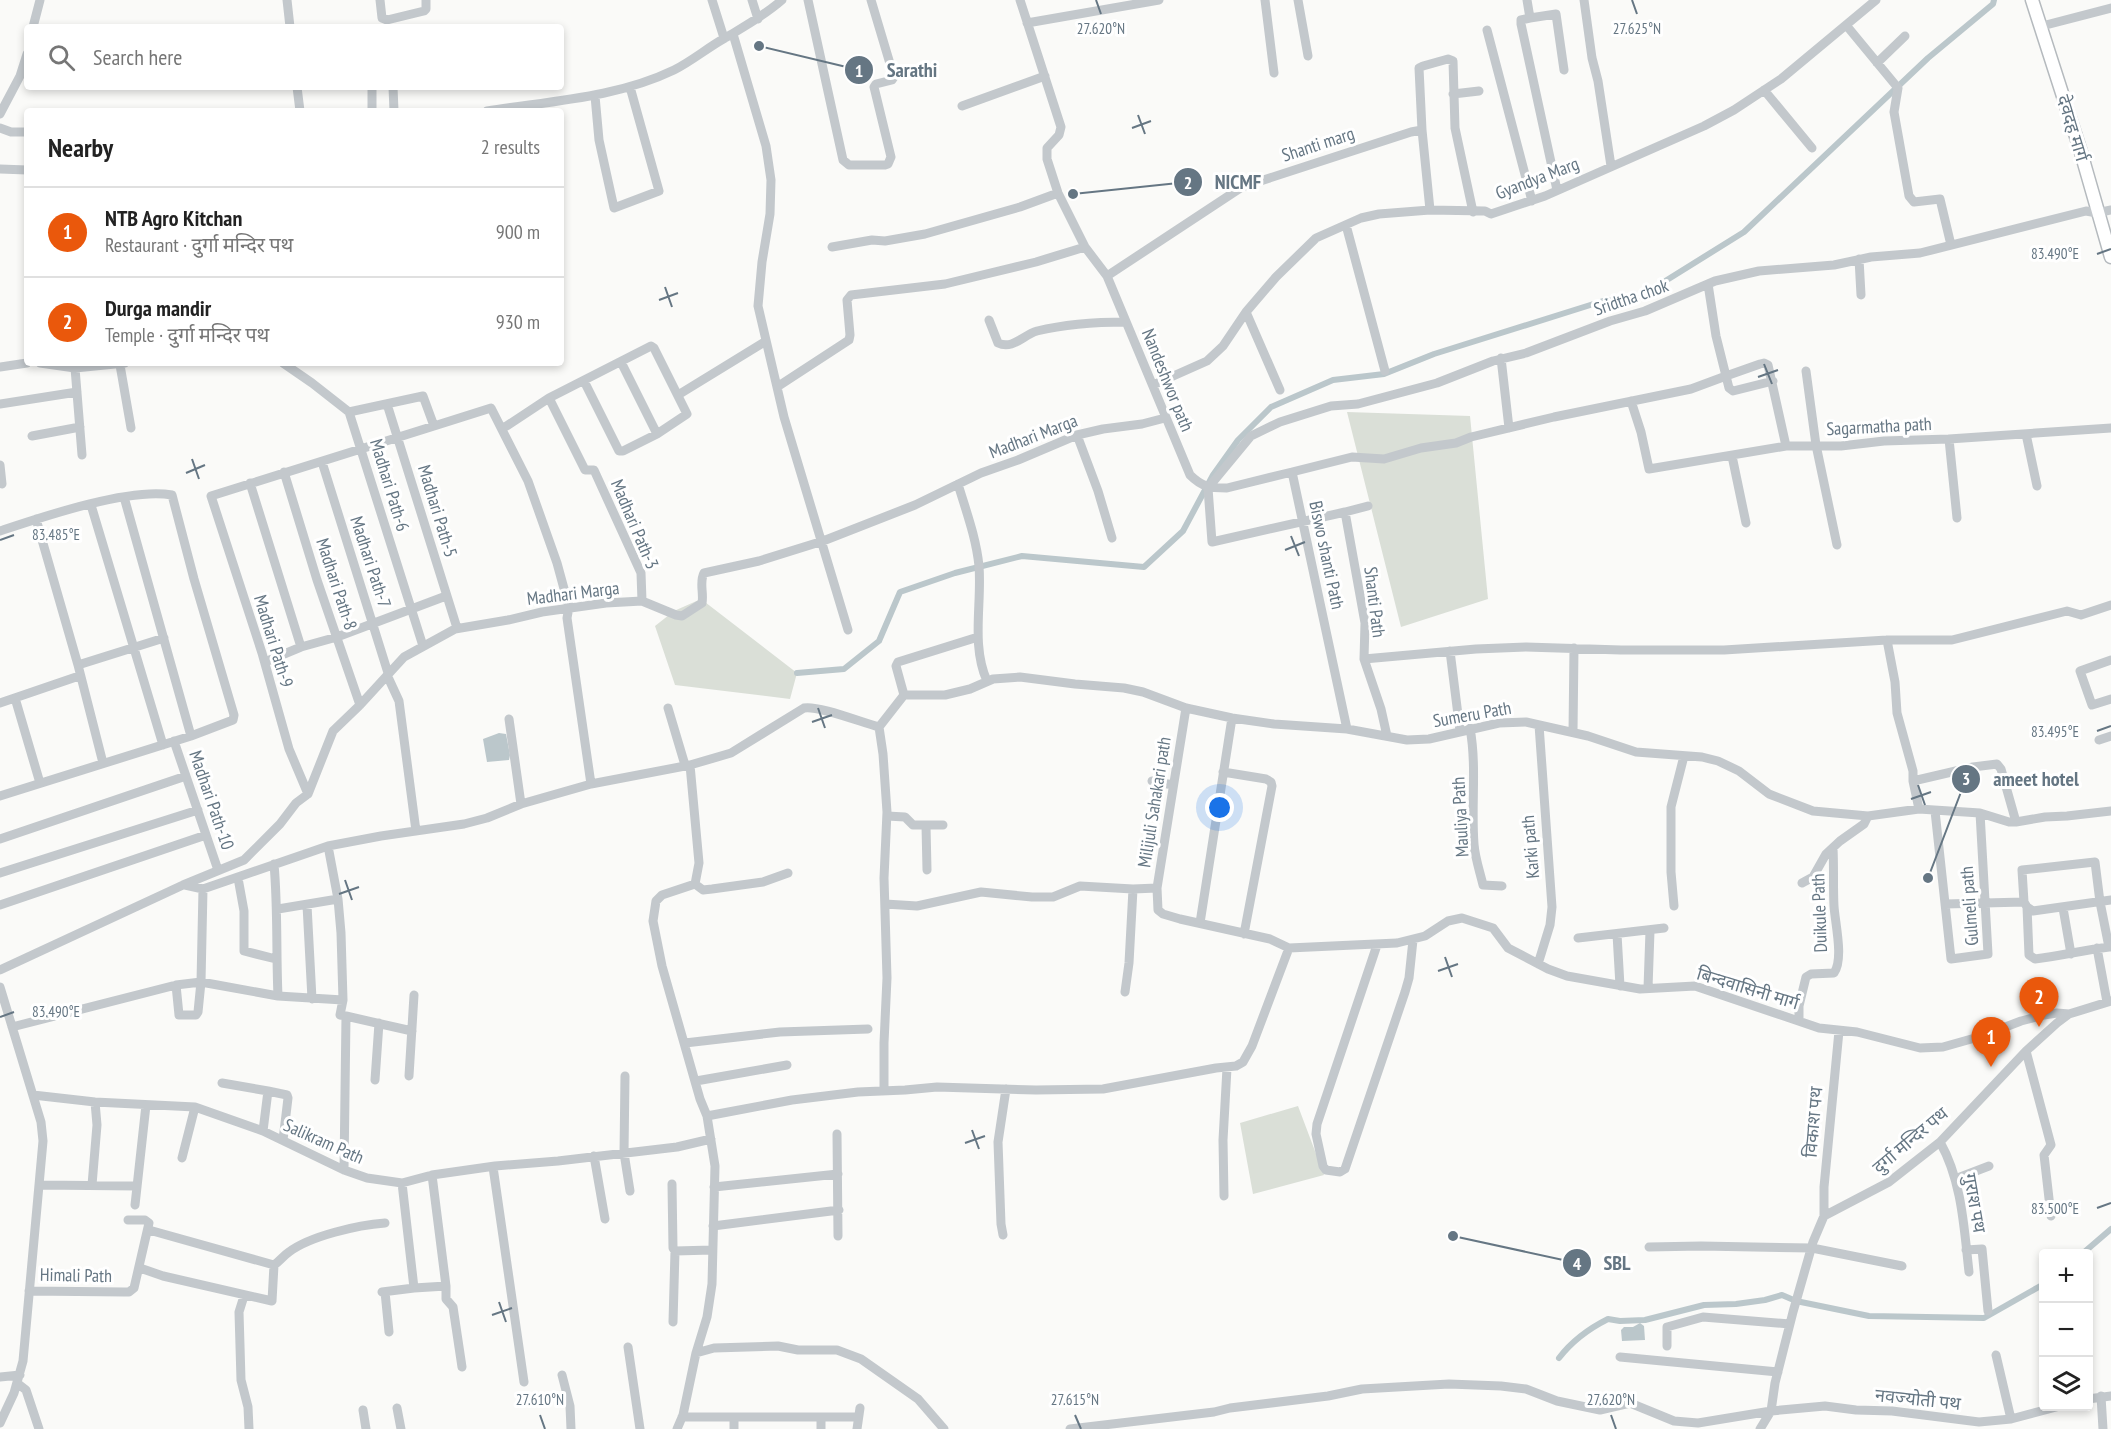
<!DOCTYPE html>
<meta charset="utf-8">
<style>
body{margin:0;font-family:"PT Sans Narrow","Noto Sans Devanagari",sans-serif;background:#f6f6f6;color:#222}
.controls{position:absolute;right:18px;bottom:18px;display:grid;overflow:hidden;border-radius:6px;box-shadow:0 3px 9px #0003}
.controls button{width:54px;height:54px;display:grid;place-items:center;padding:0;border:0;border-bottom:2px solid #e0e0e0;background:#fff;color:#222;font:30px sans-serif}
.you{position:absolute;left:1220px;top:808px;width:21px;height:21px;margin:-15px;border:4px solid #fff;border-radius:50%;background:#1a73e8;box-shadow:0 0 0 9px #1a73e833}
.badge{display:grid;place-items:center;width:39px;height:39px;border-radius:50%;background:#ea580c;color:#fff;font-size:20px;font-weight:700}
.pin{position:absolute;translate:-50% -50px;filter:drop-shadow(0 2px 3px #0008)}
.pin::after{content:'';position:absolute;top:32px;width:21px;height:18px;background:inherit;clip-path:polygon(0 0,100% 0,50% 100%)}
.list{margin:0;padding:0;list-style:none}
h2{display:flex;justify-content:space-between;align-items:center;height:78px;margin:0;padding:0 24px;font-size:26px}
h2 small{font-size:20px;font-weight:400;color:#767676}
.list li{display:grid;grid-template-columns:39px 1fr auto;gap:18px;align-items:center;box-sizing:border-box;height:90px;padding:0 24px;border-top:2px solid #e0e0e0}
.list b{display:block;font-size:22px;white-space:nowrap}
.list p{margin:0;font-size:20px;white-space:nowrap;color:#767676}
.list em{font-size:20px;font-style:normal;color:#767676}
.icon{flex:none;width:33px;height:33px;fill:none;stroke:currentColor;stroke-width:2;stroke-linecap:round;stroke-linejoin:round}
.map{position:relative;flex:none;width:2111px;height:1429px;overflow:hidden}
.search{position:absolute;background:#fff;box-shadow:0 3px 9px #0003;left:24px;top:24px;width:540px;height:66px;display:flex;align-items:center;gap:15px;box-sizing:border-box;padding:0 21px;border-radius:6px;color:#767676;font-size:22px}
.panel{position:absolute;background:#fff;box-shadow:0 3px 9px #0003;left:24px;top:108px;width:540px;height:258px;border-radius:6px}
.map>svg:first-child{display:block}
</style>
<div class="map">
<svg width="2111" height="1429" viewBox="0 0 2111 1429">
<rect width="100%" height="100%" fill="#fafaf8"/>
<!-- green -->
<path fill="#dadfd7" d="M1347 412 1470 416 1488 599 1401 627Z
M701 599 797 673 790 699 675 685 655 626 674 611Z
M1298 1106 1324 1175 1253 1194 1240 1123Z"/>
<!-- water -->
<path fill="#bbc7cb" d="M499 733 506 734 510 755 509 760 487 762 483 739Z
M1640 1323 1644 1326 1645 1340 1622 1341 1621 1330 1624 1327H1633Z"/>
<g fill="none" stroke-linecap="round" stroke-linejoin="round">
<!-- canal -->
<path stroke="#bbc7cb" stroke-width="6" d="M797 673 844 669 879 641 900 592 955 573 1022 556 1144 567 1183 531 1213 475 1238 440 1271 407 1333 380 1384 374 1434 354 1603 301 1638 298 1744 232 1928 58 1993 4 1994 0
M2082 1254 2111 1229
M1559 1358C1572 1341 1590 1328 1608 1319L1620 1321 1645 1320 1704 1305 1736 1304 1765 1300 1782 1295 1796 1301 1869 1316 1984 1318 2044 1284"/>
<defs>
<path id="major" d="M2032 0 2080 149 2111 257"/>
</defs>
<!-- major casing -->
<use href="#major" stroke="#b5babe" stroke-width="15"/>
<!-- minor -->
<path stroke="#c3c8cc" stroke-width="9" d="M287 0 290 27
M380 0 382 18 387 20 424 11 426 9V0
M712 0 724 38
M752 0 758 19
M808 0 843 160 849 165H885L888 164 891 157 874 87 876 84 892 80 894 77 871 0
M1020 0 1061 127 1059 135 1047 148V159L1058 193 1085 247 1107 276 1190 475C1202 487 1210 488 1227 488L1292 472 1347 729
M1265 0 1274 73
M1298 0 1308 56
M1527 0 1530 18 1521 20V24L1557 190
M1584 0 1592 58 1598 81 1611 166
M1530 18 1556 14 1564 70
M1027 23 1159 0
M1846 25 1898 88 1894 112 1909 196 1914 202 1940 199 1951 245
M2042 26 2111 8
M33 27 40 0
M1487 30 1532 201
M733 34 766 146 771 180 770 214 762 262 758 306 784 417 848 630
M1877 63 1905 36
M297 87 300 111
M372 87V111
M393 87 394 111
M1764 90 1812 148
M1453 94 1479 91
M595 96 599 140 614 208 659 191 630 87
M962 106 1045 76
M487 111C550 101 616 98 674 70 692 61 707 48 725 38 745 26 764 16 782 0
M0 114 20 76 27 54
M0 128 11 132H27
M0 169 27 170
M1430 210 1422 130 1419 68 1423 66 1448 59 1453 61 1455 128 1473 212
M1346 225 1385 371
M832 247 872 240 885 241 925 234 1020 207 1058 193
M1859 259 1861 295
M1107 276 1242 187 1411 132 1422 130
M1246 312 1280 390
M989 320 998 343C1013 350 1023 335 1037 331 1066 324 1096 322 1126 322
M1501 358 1509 428
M621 362 657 434
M40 363 75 368 125 363
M283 363 312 383 349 412 423 646
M120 365 131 428
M0 367 27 363
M75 368 82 455
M1806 371 1816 445 1837 545
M1773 381 1733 391 1729 388 1726 376 1760 364 1764 363 1768 365 1786 446
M1153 385 1207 361 1223 346 1246 312 1276 277 1316 238 1361 218 1379 214 1430 210 1485 211 1491 214 1545 196 1704 126 1734 110 1781 79 1876 0
M777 387 849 340 850 335 847 300 851 295 945 284 1036 262 1085 247
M678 395 766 341
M549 398 585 470H594L641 573 642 601
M1631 401 1641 432 1649 469 1786 446H1841L1884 441 1949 439 2111 428
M0 404 77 392
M387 404 457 628
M349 412 423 396 434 426 491 408 528 481 557 563 569 607 567 618 591 784
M502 429 549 398 651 346 654 348 687 414 657 434 623 451H619L584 381
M2026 434 2037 486
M1077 435 1098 491 1112 538
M32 436 80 427
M1949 439 1957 518
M1732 456 1746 523
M322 462 388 673
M0 465 2 484
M284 472 317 580 360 705
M1292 472 1352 457 1384 459 1421 448 1456 443 1471 437 1554 417 1691 389 1726 376 1716 336 1708 284
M250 483 301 647
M958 484C966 511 976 537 979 566 982 604 971 645 987 681
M1208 488 1251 436 1280 422 1331 406 1358 404 1437 383 1493 361 1526 353 1610 321 1645 311 1715 281 1759 271 1834 265 1871 257 1920 253 2086 211 2097 213 2111 210
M1208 488 1212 542 1345 512 1365 623 1364 659 1381 709 1387 736
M124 497 191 736
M91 505 163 745
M1345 512 1368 506
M36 519 78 665 103 763
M0 531C42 517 130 487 172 495L194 579 234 715 233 720 191 736 0 796
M1887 640 1895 682 1897 713 1913 771V781L1919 809
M1450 651 1460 731
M1364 659 1476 649 1526 647 1621 650H1724L1887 640H1952L2067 611 2081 615 2111 605
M2111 660 2080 671 2092 705 2111 699
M265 662 301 647 337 637 446 596
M78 665 164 638
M387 675 399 701 416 831
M904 695 896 666 898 662 978 637
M15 698 40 783
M0 703 79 676
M668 708 685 765
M1186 708 1157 888 1158 910 1163 914 1180 919 1270 939 1289 948
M509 719 521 804
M879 727 904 695H945L970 689 993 679 1020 677 1075 684 1124 688 1143 692 1186 708 1232 718 1274 724 1347 729 1407 740 1429 739 1499 723 1526 722 1588 736 1636 752 1702 757 1718 761 1739 771 1769 794 1813 811 1868 816 1919 809 1980 813 2009 822H2016L2045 817 2067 816 2111 811
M879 727 883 754 887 812 884 878 887 978 884 1043V1091
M1470 728C1477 767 1471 805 1474 844 1475 858 1480 872 1483 885L1502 886
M1573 732 1574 648
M2099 740 2111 736
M174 741 218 870
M1223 772 1266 779 1271 782 1272 786 1244 934
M1152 781 1173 785
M1913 781 1973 767 1997 764 2001 769 2016 822
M308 794 289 749 262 653 211 496 434 426
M1935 811 1951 959 1988 954 1980 813
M887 816 905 817 913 825H943
M926 826 927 870
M0 839 186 776
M274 864C278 908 276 952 278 996L343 1000 341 933 338 899 328 846
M0 873 198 810
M238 878 244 911V951L276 959
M1802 883 1813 877 1826 854 1840 841 1864 824 1868 816
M695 884 703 890 712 889 763 882 788 873
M185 885 203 889 328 846 381 836 464 824 487 818 521 804 591 784 690 765 731 753 804 708C818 705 863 723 879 727
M885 904 917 906 981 892 1032 897H1053L1080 886 1133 889 1157 888
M1945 904 2024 902
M0 905 206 835
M307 905 312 999
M1674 906 1671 872V807L1684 756
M2027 907 2033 911 2111 900
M2063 908 2071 954
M278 909 338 899
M1200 923 1232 718
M1617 934 1620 986
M1578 938 1664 928
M1377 945 1317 1124 1316 1134 1323 1166 1326 1170 1340 1172 1345 1169 1405 992 1409 978 1413 940
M2109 947 2100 902 2095 862 2022 870 2024 902 2027 907 2029 955 2035 959C2060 956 2084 950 2109 947H2111
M1289 948 1397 943 1425 936 1448 921 1462 918 1493 928 1508 948 1548 969 1567 976 1640 989 1695 986 1819 1028 1857 1032 1920 1048 1943 1047 1982 1036 2021 1021 2044 1015 2057 1013 2069 1014
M2097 948 2107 1002
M1538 964 1550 925 1552 907 1539 725
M0 970 183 885 244 860 280 824 296 803 308 794 333 731 360 705 404 657 455 629 508 620 542 612 606 603 642 601 676 615 682 616 702 603C704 593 699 582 704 573L759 561 823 541 915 505 981 473 1018 460 1077 435 1103 429 1142 424 1165 418
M176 985 179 1015H196L198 1012 201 982 203 889
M0 987 41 1122 43 1141 23 1361 14 1393 0 1423
M1648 988 1650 931
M1125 992 1129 963 1133 889
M343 1000 340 1015 346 1016 344 1170
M346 1016 412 1031
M1799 1020V1006L1806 977 1811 974 1834 973C1844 959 1835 923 1834 906 1833 887 1834 868 1833 848
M12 1027 176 985 201 982 278 996
M685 1043 780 1032 868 1029
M2026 1051 2051 1145 2044 1155 2051 1216
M409 1076 414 995
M625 1076 624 1153 630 1191
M375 1080 379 1023
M696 1081 787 1065
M222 1083 268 1091
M33 1095 95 1102 195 1107 263 1131 344 1170 367 1178 402 1183 432 1175 495 1166 558 1161 677 1147 711 1139
M707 1116 792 1100 858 1092 905 1090 937 1087 1036 1090 1103 1089 1216 1068 1236 1066 1243 1062 1252 1046 1289 948
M263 1131 268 1091 287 1095 288 1098 283 1140
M837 1134 838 1236
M1940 1142C1962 1181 1964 1228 1969 1272
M594 1156 605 1219
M182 1158 195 1107
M493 1167 524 1382
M1955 1179 1989 1166
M402 1183 414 1288 446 1286 432 1175
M672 1184 673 1248 675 1251 712 1250
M40 1185 137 1186
M92 1185 97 1125 95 1102
M714 1187 838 1174
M1224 1196 1223 1140 1227 1068
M135 1205 146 1105
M1824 1216V1187L1839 1031
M713 1226 839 1210
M149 1230 274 1265
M1003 1235 1001 1224 998 1142 1006 1089
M1649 1247 1701 1246 1812 1248 1902 1266
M1966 1250 1982 1249 1988 1311
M140 1268 163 1276 272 1301 274 1265C280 1261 283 1256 289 1252 310 1236 358 1225 385 1223
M446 1286V1299L453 1307 462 1367
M29 1291 125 1292H129L134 1288 149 1223 145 1220H128
M382 1292 414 1288
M385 1292 389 1332
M244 1296 239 1312 241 1380 248 1407 249 1429
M673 1322 675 1251
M1667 1346V1327L1703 1317 1790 1324
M628 1347 640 1429
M696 1353 714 1348 778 1346 798 1350H837L861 1359 918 1399 944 1429
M1996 1355 2011 1419
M1620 1357 1778 1372
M562 1375 570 1406 571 1429
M0 1377 20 1375
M17 1383 26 1390 39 1429
M2101 1396 2103 1429
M2088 1399 2111 1396
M397 1408 401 1429
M363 1410 366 1429
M682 1417H858
M821 1417V1429
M677 1429 683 1415 696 1353 707 1317 712 1284 715 1166 707 1116 700 1099 662 966 653 921 656 901 662 895 695 884 699 863 690 765
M734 1429V1417
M857 1429 860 1408
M1070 1429 1214 1412 1230 1408 1328 1396 1362 1389 1449 1384 1501 1386 1526 1389 1557 1401 1600 1410 1630 1403 1674 1421 1698 1423 1771 1411 1825 1406 1856 1410 1892 1411 1979 1422 2011 1419 2060 1406
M1760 1429 1771 1411 1775 1383 1793 1312 1813 1242 1824 1216 1889 1182 1940 1142 2026 1051 2057 1023 2069 1014 2111 1001"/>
<!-- major -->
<use href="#major" stroke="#fff" stroke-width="12"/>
</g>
<!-- ticks -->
<path fill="none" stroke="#657683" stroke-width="2" d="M1096 0 1101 14M1632 0 1637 14M1138 115 1145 134M1132 128 1151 121M2097 254 2111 249M665 287 672 307M659 300 678 293M1764 364 1772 384M1758 377 1778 370M192 459 199 479M186 473 205 465M1291 536 1299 556M0 540 14 535M1285 550 1305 542M818 708 825 728M812 722 832 715M2097 731 2111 726M1918 785 1925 805M1911 799 1931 792M345 880 352 900M339 894 359 887M1445 957 1452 977M1438 971 1458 964M0 1017 14 1012M972 1130 979 1149M965 1143 985 1136M2097 1208 2111 1203M499 1302 506 1322M492 1315 512 1308M540 1415 545 1429M1075 1415 1081 1429M1611 1415 1616 1429"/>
<g text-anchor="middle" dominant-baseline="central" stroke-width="6" stroke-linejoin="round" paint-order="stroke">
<!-- street labels -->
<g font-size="18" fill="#657683" stroke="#fff">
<text transform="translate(2073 128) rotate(73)">देवदह मार्ग</text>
<text transform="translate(1318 144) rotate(-18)">Shanti marg</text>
<text transform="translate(1537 178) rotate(-21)">Gyandya Marg</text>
<text transform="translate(1631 297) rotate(-19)">Sridtha chok</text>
<text transform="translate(1168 380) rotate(68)">Nandeshwor path</text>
<text transform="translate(1879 426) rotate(-3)">Sagarmatha path</text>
<text transform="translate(1033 436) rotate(-21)">Madhari Marga</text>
<text transform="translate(390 485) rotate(73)">Madhari Path-6</text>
<text transform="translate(438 511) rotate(73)">Madhari Path-5</text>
<text transform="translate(635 524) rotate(67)">Madhari Path-3</text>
<text transform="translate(1327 555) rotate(78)">Biswo shanti Path</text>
<text transform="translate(371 562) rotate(72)">Madhari Path-7</text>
<text transform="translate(337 584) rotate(72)">Madhari Path-8</text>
<text transform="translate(573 593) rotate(-7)">Madhari Marga</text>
<text transform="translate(1375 602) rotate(83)">Shanti Path</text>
<text transform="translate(274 641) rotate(73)">Madhari Path-9</text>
<text transform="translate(1472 714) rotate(-10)">Sumeru Path</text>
<text transform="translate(212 800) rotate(71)">Madhari Path-10</text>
<text transform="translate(1154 802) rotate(-81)">Milijuli Sahakari path</text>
<text transform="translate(1460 817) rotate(-93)">Mauliya Path</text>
<text transform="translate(1530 847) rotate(-95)">Karki path</text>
<text transform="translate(1969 906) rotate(-94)">Gulmeli path</text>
<text transform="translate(1819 913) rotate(-92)">Duikule Path</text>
<text transform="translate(1748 988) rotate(17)">बिन्दवासिनी मार्ग</text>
<text transform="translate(1813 1122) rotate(-85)">विकाश पथ</text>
<text transform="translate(1910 1140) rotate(-40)">दुर्गा मन्दिर पथ</text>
<text transform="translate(324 1141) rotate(24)">Salikram Path</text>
<text transform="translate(1975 1203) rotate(80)">गुराश पथ</text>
<text transform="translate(76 1275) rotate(1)">Himali Path</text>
<text transform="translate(1918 1399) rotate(6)">नवज्योती पथ</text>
</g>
</g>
<g font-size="15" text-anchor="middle" fill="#657683" stroke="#fff" stroke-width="6" stroke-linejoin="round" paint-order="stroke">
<text x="1101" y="34">27.620°N</text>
<text x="1637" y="34">27.625°N</text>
<text x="2055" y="259">83.490°E</text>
<text x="56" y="540">83.485°E</text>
<text x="2055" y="737">83.495°E</text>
<text x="56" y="1017">83.490°E</text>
<text x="2055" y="1214">83.500°E</text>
<text x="540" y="1405">27.610°N</text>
<text x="1075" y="1405">27.615°N</text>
<text x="1611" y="1405">27.620°N</text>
</g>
<!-- callouts -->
<path fill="none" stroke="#657683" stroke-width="2" d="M759 46L859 70M1073 194L1188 182M1928 878L1966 779M1453 1236L1577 1263"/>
<g fill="#657683" stroke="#fff" stroke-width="2">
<circle cx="759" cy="46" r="6"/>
<circle cx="1073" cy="194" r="6"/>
<circle cx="1928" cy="878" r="6"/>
<circle cx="1453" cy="1236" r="6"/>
<circle cx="859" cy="70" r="15"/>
<circle cx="1188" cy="182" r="15"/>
<circle cx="1966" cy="779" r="15"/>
<circle cx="1577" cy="1263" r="15"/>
</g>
<g font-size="18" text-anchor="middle" font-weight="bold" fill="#fff">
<text x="859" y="77">1</text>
<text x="1188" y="189">2</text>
<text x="1966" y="785">3</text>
<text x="1577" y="1270">4</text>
</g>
<g font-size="20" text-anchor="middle" font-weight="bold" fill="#657683" stroke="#fff" stroke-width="6" stroke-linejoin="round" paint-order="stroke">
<text x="912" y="77">Sarathi</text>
<text x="1238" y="189">NICMF</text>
<text x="2036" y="786">ameet hotel</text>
<text x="1617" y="1270">SBL</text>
</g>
</svg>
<div class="controls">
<button>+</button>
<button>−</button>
<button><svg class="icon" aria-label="layers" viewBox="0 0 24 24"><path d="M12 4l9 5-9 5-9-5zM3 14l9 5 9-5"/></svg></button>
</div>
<div class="you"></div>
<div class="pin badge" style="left:1991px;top:1067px">1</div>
<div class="pin badge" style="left:2039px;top:1027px">2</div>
<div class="search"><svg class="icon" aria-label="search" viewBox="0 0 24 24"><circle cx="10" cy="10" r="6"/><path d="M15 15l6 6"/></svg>Search here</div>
<section class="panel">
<h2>Nearby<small>2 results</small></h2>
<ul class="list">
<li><span class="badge">1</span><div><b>NTB Agro Kitchan</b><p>Restaurant · दुर्गा मन्दिर पथ</p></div><em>900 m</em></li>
<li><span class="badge">2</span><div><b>Durga mandir</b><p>Temple · दुर्गा मन्दिर पथ</p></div><em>930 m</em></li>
</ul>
</section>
</div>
